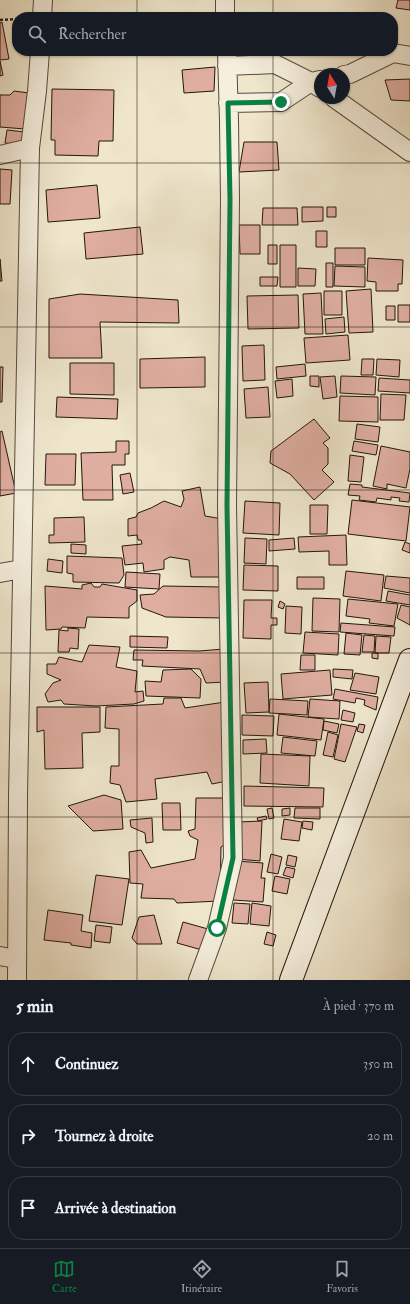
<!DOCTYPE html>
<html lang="fr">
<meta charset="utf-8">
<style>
body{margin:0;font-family:"IM FELL Double Pica",serif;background:#242831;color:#f1f3f6}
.compass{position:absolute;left:314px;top:68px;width:36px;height:36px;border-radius:50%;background:#171b24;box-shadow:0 1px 3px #0004;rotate:349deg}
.stop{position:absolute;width:12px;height:12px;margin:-9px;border:3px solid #0b8043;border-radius:50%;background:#fff}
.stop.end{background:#0b8043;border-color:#fff;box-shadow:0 1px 4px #0008}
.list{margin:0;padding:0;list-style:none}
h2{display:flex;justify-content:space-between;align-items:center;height:52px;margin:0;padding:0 16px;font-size:17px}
h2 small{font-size:13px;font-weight:400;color:#9ea1a6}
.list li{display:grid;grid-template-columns:26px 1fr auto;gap:12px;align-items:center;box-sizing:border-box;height:64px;margin:0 8px 8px;padding:0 8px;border:1px solid #363941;border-radius:16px}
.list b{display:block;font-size:15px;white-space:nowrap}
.list em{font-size:13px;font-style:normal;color:#9ea1a6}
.icon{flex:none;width:22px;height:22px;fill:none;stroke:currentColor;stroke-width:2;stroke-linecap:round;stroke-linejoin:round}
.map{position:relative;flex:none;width:410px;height:980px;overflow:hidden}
.search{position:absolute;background:#171b24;box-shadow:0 1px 3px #0004;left:12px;right:12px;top:12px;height:44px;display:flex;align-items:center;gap:10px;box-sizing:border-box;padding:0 14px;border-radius:16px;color:#9ea1a6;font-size:15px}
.sheet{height:268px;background:#171b24}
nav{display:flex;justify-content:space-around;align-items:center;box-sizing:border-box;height:56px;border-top:1px solid #363941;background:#171b24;font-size:11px;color:#9ea1a6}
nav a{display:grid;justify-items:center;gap:2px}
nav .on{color:#0b8043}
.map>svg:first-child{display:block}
</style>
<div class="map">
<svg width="410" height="980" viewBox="0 0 410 980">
<rect width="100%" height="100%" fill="#efe6cc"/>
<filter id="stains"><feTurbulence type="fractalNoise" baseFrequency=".005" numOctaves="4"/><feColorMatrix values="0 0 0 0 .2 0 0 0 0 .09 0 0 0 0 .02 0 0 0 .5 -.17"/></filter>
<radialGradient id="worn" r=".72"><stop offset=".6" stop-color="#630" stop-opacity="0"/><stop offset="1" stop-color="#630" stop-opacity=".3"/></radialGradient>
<!-- building -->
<path fill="#dfaea1" stroke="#22170d" d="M398 0H410V10L396 8Z
M2 22 9 59 0 60V23Z
M0 61 3 75 0 76Z
M215 67 214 91 184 93 182 70Z
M410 79V101L391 100 385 80Z
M52 89 114 90 113 141H99L98 156 55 155V140H51Z
M14 91 29 93 25 129 0 127V95H10Z
M7 130 25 132 24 145 5 143Z
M244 142H277L279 170 239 172Z
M0 169 12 170 10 204H0Z
M97 185 100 218 48 222 46 190Z
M302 207H323V221L302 222Z
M327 207H336V217H327Z
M263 208H297L298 225H262Z
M239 225H260V254H240Z
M140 227 143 254 86 259 84 233Z
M316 231H327V247H316Z
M268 245H277V264H268Z
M280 245H296V287H280Z
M335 248H365V265H335Z
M368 258 403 260 402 284H398V291H376V282L367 281Z
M0 259 2 281H0Z
M326 263H333V287H326Z
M335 266 365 267V287L334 286Z
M298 268 316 269 315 286H298Z
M260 277H278L277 286H260Z
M371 289 373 332 349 333 346 291Z
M324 291H342V315H324Z
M321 293 323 334H305L303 294Z
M80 294 178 300 179 323 100 322 102 358H49V299Z
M298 295 299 328 248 329 247 296Z
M398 305H410V322H398Z
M386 306H395V320H386Z
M344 317 345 332 326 334 325 319Z
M348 335 350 360 306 363 304 338Z
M264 345 265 380 243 381 242 346Z
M205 357V387L140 388V359Z
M362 359H374L373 375H361Z
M377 359 400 360 399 377 376 375Z
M70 363H114V395L70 394Z
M305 364 306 376 277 379 276 367Z
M0 367H3L2 402H0Z
M310 376H319V387L310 386Z
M335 376 337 397 323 399 320 377Z
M341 376 376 377 375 395 340 393Z
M379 378 410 380V393L378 391Z
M292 379 293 396 277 398 275 381Z
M268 387 270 417 246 418 244 389Z
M381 394 406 395 404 420H380Z
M340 396 378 397V422L339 421Z
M57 397 118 399 117 419 56 417Z
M314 419 330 438 323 443 328 448V464L322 470 334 482 314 500 290 474 270 463 271 451Z
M357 424 380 427 378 442 355 439Z
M2 431 16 493 0 496V432Z
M116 441H129V454H125V465H112L113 500H83L81 453 116 452Z
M354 441 378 445 376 455 352 451Z
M381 446 410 452V469L406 488 387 484V489L373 486Z
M46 454H76L75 485H45Z
M350 455 364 457 361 482 348 481Z
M130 473 134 492 123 494 120 475Z
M350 484 362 485V487L410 493 409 502 399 501 400 498 391 497V500L377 498 376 502 359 500 360 496 348 495Z
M200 487 205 516 223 519 222 577H191L189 560 170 557 164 560V569L144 572 143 563 125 565 122 546 142 544 141 540H138L137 535 128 536V519L136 517 138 513 151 508 164 501 181 507 184 499 182 491Z
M352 500 410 507 406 541 348 534Z
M245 501 280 503 279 535 243 533Z
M310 505H328L327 534H310Z
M84 517 85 542 49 543V535H54V518Z
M346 535 347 565H329V551L299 552 298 537Z
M245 538 267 539 266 564 244 563Z
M294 538 295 549 269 551V540Z
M405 542 410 544V553L402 550Z
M71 544 86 545V554L71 553Z
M67 556 122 558 124 575 119 583 73 582V574L67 573Z
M48 559 63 561 62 573 47 571Z
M244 565 278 566V591L243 590Z
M346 571 384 575 381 601 343 596Z
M126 572 160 574 159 589 125 587Z
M386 576 410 578V593L384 588Z
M297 577H324V589H297Z
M91 583 94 587H100L102 584 137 590V601L129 607V618L87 617 85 628 62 627 61 629 46 630 45 586 82 589V585Z
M163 586 223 587V618L166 617 142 608 140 595 154 594Z
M388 591 410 595V605L386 601Z
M313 598 340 599 339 632 312 631Z
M348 599 398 604 394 626 369 623 370 619 346 616Z
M244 600H272L271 618H277V625H271V639L243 638Z
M280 601 285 604 283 609 278 607Z
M401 605 410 607V625L397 618Z
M286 606 302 607 301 634 285 633Z
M341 623 395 627 394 636 340 632Z
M68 628 79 629 78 649 70 648 69 652H58L59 630 68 631Z
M305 632 339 634 338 655 303 653Z
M346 633 362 635 360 655 344 654Z
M364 635 375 636 374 652H362Z
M130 636 168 637 167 648 130 647Z
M376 636 391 637 389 653H375Z
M89 645 120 647 116 667 137 671 135 692 143 691 144 701 134 704 96 706 64 704 61 700 48 702 45 694 53 683 61 680 47 674V664H56L59 657 82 662Z
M224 649 226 682 206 683 200 669 142 666 143 660H133L134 650 199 651Z
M372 653H378V659L372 658Z
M301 655H315V670H300Z
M191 669 201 679 200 698 146 696 145 681 161 682 163 670Z
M333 669 353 670 352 679 333 677Z
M330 670 332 695 283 699 281 674Z
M355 673 379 677 376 694 350 690Z
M268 682 269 712 246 713 244 683Z
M335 689 378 697 376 710 364 705 365 700 356 698 355 703 333 699Z
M164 698H181L185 708 225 702 227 781 212 784 207 772 155 779 157 799 126 802 120 785 110 783 111 766H119V729L105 728 106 707 163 704Z
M270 699 308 701 307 715 269 713Z
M310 699 340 701 339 719 308 717Z
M37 707H100V732L82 733 83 768 45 769 44 730 37 732Z
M343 710 355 713 353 722 341 720Z
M279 714 324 719 321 740 277 735Z
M242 715 274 716 273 736 242 735Z
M324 721 339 724 337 733 323 730Z
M341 724 357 727 345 762 334 759Z
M359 724 365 725 363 733 357 731Z
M328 732 338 735 333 757 323 755Z
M283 737 317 741 315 756 281 753Z
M266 739 267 753 243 754V740Z
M261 754 310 756 309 786 260 783Z
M244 786 324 788 323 807 244 806Z
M104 795 121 800 123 829 93 831 68 806Z
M196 798H225L226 844 221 847 220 901 177 903 174 899 141 898 143 884 130 883 129 852 141 850 151 868 195 859 198 840 190 836 188 831 195 829Z
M162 803H180L181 830H163Z
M272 808 274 818 269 819 267 809Z
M290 808V815L282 816V809Z
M295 808H320V819L294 818Z
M266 816 267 819 258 821 257 818Z
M152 818 153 842 146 843 145 833 131 827 130 820Z
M284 819 302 822 299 841 281 839Z
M262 821 260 861 236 859 238 822Z
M303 821 313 822 312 830 302 828Z
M271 854 282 857 278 874 267 872Z
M288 855 297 857 295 867 286 865Z
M236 861 263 863 261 878H265L263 902 233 900Z
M286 867 295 869 293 878 283 875Z
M96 875 129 879 122 925 89 921Z
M275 876 290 879 287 894 272 891Z
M234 903 250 904 248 924 232 923Z
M252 903 271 906 269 926 250 924Z
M48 910 83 915 81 931 92 933 91 948 71 945V943L44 940Z
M154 915 162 944H137L132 938 139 917Z
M183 922 208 929 202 950 177 943Z
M96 925 112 927 110 943 94 941Z
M267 932 276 935 273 946 264 944Z"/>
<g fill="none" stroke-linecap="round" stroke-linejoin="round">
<defs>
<path id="street" d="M225 0V17
M42 17 43 0
M227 66 275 64 311 82 320 88
M344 75 350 74 393 53 410 56
M334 98 410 152
M228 103 281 102 311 82 320 80
M0 155 30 148
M0 573 22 569
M0 956 17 959
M17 980 18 796 30 148 37 91 40 51
M198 980 217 928 233 858 227 506 230 199 229 121 227 51"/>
<path id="secondary" d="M291 980 410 660"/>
</defs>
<!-- street casing -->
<use href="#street" stroke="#554b3d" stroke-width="20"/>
<!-- secondary casing -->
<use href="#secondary" stroke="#22170d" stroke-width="24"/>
<!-- path -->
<path stroke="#22170d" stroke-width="2.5" stroke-dasharray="3 2" stroke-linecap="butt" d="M0 20 17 19"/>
<!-- street -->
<use href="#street" stroke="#f5efde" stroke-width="18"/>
<!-- secondary -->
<use href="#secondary" stroke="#f5efde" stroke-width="22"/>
</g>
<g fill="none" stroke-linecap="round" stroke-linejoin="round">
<!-- route -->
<path stroke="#0b8043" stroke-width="5" d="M217 928 233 858 227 506 230 199 228 103 281 102"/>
</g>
<!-- grid -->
<path fill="none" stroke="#22170d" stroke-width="1" stroke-opacity="0.55" d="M137 0V17M273 0V17M137 51V980M273 51V980M0 163H410M0 327H410M0 490H410M0 653H410M0 817H410"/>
<rect width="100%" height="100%" filter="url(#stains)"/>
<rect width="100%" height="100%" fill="url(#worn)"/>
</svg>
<svg class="compass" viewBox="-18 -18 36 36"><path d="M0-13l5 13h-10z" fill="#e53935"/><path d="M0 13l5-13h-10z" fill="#9ea1a6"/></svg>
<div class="stop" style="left:217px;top:928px"></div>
<div class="stop end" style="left:281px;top:102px"></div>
<div class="search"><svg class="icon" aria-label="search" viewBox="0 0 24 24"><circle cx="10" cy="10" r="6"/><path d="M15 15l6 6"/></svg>Rechercher</div>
</div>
<section class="sheet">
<h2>5 min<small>À pied · 370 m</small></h2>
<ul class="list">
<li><svg class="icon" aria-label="ahead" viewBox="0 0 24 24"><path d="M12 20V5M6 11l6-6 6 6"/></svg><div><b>Continuez</b></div><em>350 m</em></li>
<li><svg class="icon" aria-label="right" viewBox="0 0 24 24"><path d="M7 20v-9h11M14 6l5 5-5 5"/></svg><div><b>Tournez à droite</b></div><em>20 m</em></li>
<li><svg class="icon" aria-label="arrive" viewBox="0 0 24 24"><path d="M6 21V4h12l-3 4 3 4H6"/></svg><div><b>Arrivée à destination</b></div></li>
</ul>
</section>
<nav>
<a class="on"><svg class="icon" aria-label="map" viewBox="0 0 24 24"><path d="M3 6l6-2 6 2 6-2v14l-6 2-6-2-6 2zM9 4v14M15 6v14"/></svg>Carte</a>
<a><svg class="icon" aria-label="directions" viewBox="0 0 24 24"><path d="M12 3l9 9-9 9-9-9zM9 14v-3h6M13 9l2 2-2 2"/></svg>Itinéraire</a>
<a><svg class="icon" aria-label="saved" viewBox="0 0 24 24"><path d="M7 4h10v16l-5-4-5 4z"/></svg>Favoris</a>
</nav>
